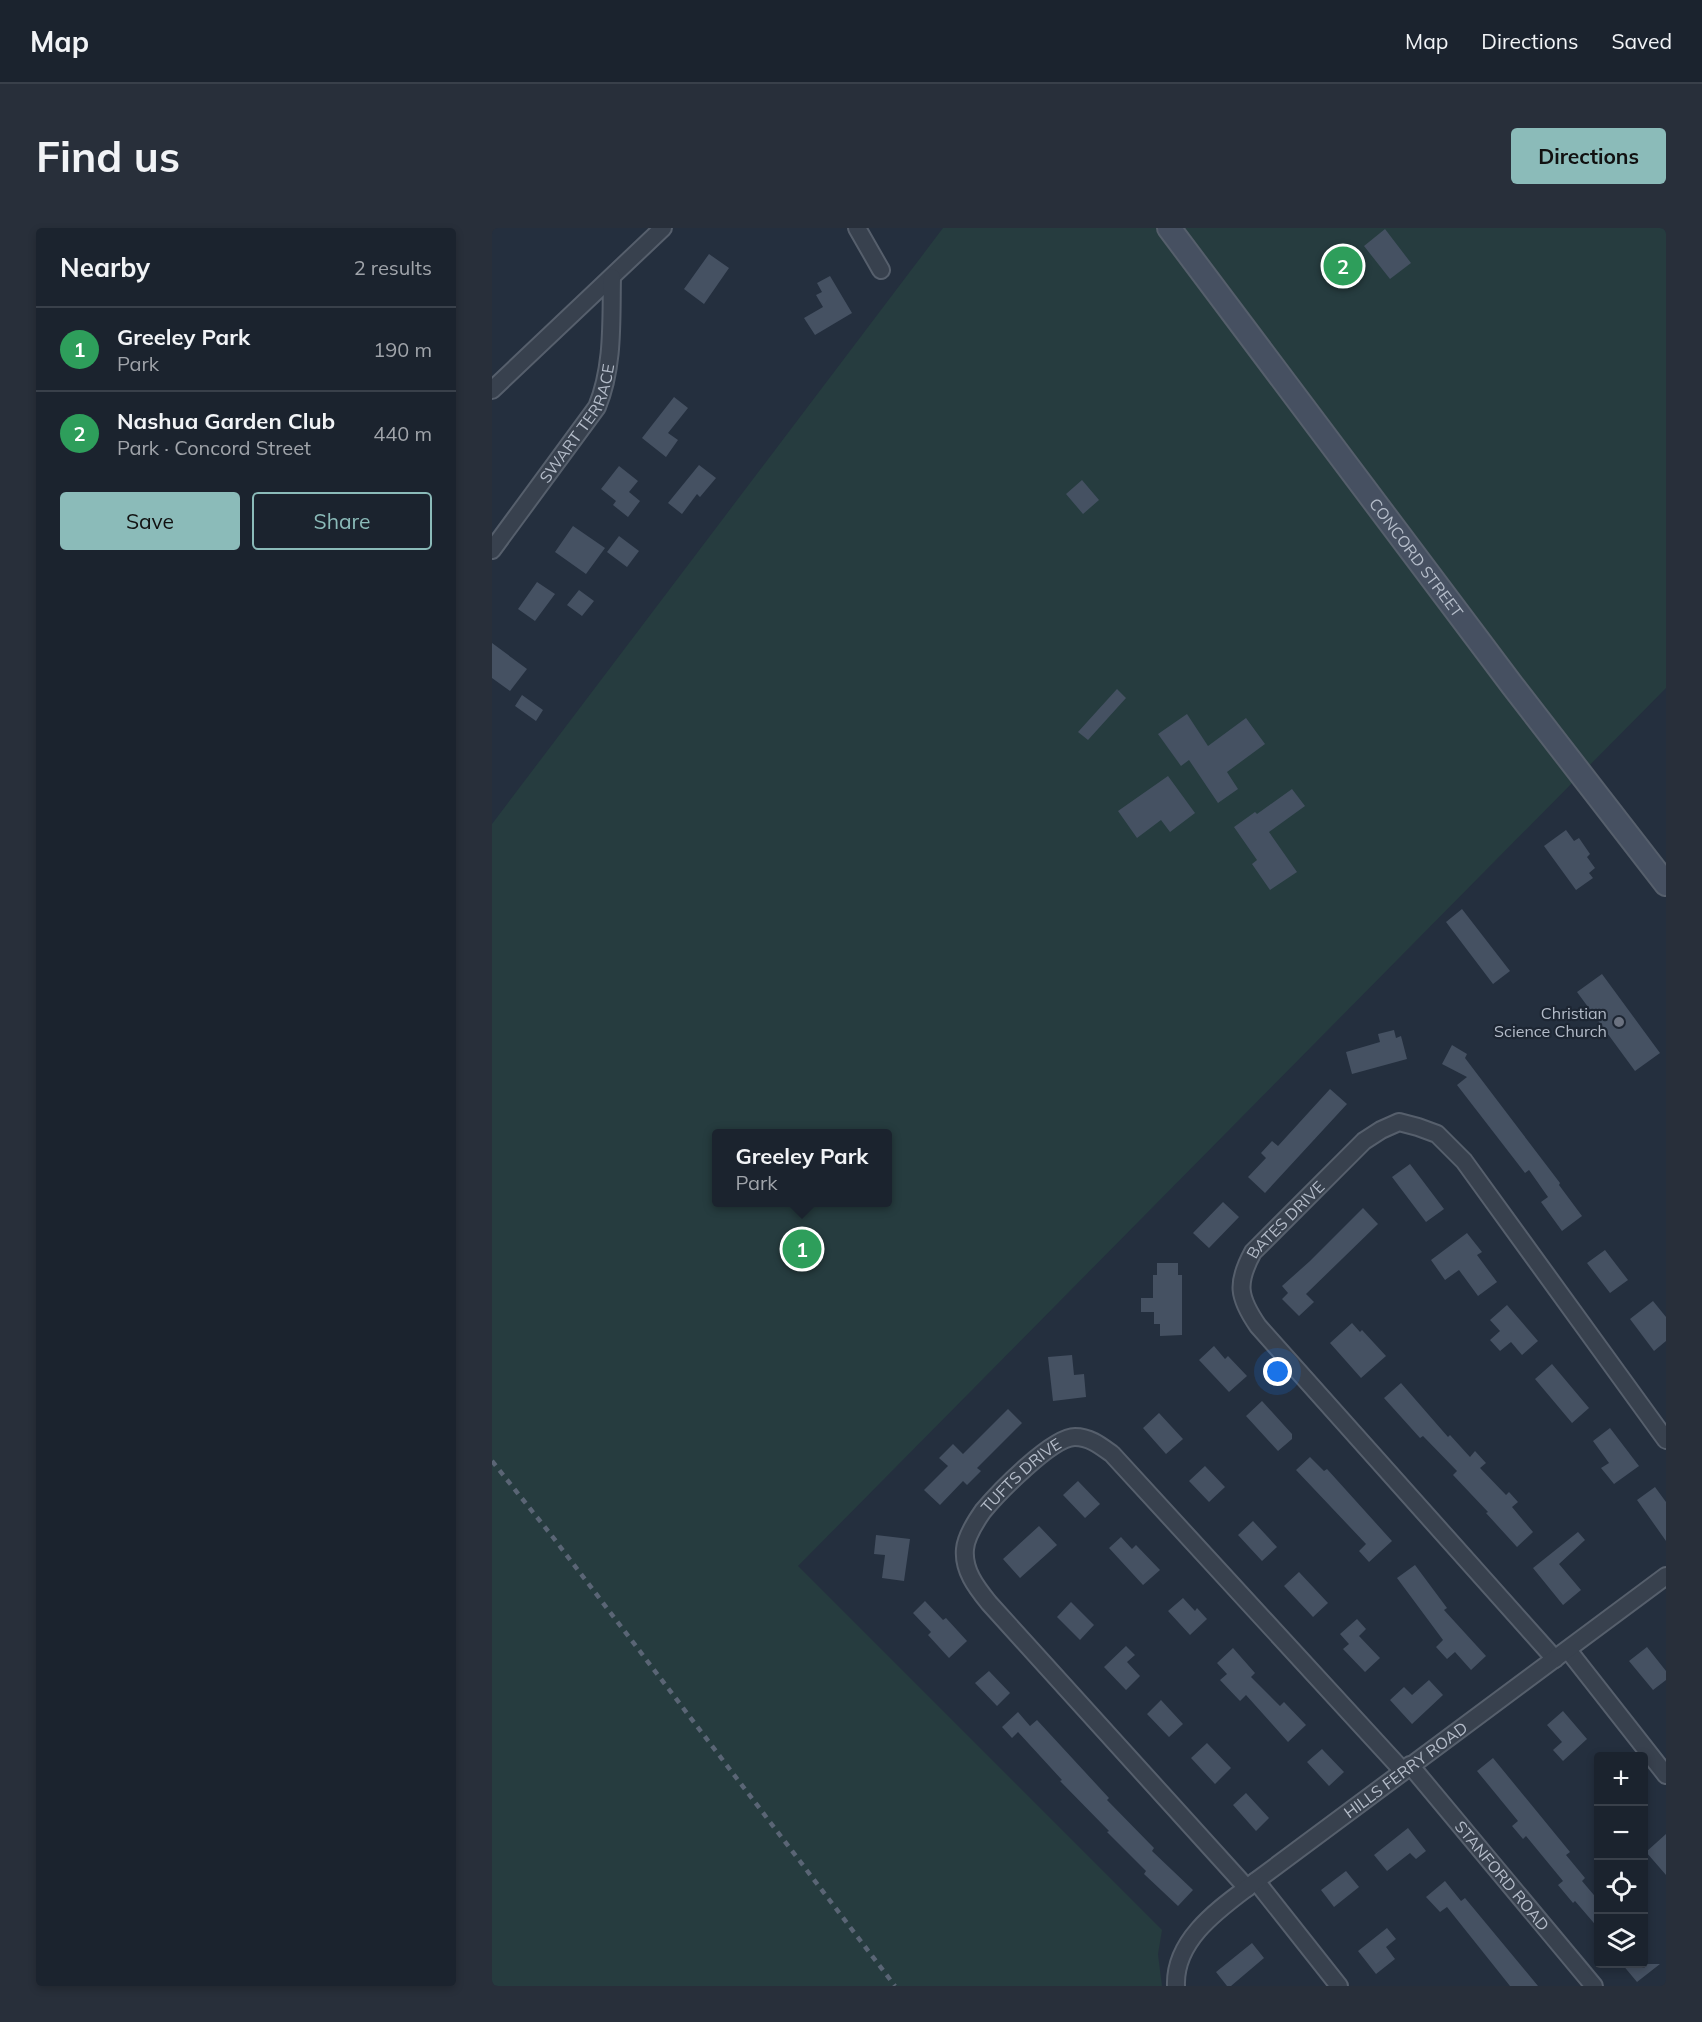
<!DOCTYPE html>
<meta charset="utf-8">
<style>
body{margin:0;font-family:Mulish,sans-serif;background:#282f3a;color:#f1f3f6}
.controls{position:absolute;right:18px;bottom:18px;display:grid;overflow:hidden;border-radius:6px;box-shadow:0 3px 9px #0003}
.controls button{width:54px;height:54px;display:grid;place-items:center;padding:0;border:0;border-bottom:2px solid #39404a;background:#1b232e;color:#f1f3f6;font:30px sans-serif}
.you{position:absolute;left:786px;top:1144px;width:21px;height:21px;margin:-15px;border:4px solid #fff;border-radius:50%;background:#1a73e8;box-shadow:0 0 0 9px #1a73e833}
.badge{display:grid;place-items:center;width:39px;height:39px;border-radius:50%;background:#8bbbb9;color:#fff;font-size:20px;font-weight:700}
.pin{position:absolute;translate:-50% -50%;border:3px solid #fff;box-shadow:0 2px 6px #0006}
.popup{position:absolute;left:220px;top:901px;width:180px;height:78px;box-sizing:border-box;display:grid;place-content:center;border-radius:6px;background:#1b232e;filter:drop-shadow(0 2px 4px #0005);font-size:20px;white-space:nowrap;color:#a0a4aa}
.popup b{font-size:22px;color:#f1f3f6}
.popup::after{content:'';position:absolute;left:50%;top:100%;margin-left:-12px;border:12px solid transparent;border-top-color:#1b232e}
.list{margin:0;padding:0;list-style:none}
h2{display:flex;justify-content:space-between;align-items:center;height:78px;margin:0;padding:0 24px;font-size:26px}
h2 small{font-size:20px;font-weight:400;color:#a0a4aa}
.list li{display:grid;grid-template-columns:39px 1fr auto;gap:18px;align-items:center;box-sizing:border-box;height:84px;padding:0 24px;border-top:2px solid #39404a}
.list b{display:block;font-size:22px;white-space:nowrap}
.list p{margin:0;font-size:20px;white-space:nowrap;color:#a0a4aa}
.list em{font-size:20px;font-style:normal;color:#a0a4aa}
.actions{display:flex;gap:12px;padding:18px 24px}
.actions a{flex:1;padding:14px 0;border:2px solid #8bbbb9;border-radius:6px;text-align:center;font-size:21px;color:#8bbbb9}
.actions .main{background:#8bbbb9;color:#111}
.icon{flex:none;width:33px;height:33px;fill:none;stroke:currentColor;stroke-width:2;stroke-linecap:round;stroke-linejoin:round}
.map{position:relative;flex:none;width:1174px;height:1758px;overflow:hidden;border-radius:6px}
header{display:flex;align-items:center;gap:36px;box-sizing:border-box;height:84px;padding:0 30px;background:#1b232e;border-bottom:2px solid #39404a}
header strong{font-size:28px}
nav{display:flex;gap:33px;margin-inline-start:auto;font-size:21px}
.intro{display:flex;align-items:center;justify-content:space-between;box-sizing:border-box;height:144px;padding:0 36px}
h1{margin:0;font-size:42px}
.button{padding:15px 27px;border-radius:6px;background:#8bbbb9;color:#111;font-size:21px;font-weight:700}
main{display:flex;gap:36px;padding:0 36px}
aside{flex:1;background:#1b232e;border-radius:6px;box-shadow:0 3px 9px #0003}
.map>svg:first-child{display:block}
</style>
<header>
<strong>Map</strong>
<nav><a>Map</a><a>Directions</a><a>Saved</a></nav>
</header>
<div class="intro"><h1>Find us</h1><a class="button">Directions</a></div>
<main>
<aside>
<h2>Nearby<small>2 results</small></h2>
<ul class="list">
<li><span class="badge" style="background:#2e9e5b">1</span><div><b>Greeley Park</b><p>Park</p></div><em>190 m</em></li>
<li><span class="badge" style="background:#2e9e5b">2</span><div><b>Nashua Garden Club</b><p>Park · Concord Street</p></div><em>440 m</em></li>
</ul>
<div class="actions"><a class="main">Save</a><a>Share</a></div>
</aside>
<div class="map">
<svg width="1174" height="1758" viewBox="0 0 1174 1758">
<rect width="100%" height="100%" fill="#242f3e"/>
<!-- green -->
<path fill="#263c3f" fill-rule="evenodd" d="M451 0H1174V460L306 1338 670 1702 666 1726 670 1758H0V596ZM224 906H395V974H224Z"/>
<!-- building -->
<path fill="#455162" d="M893 1 919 35 898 51 872 18Z
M217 26 237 40 212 76 192 61Z
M338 48 360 85 323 107 312 90 331 79 324 67 330 64 325 55Z
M182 169 196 180 176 205 186 212 174 229 150 210Z
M207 237 224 250 208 269 205 266 190 286 176 275Z
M127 238 146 253 137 264 148 273 136 289 121 277 124 273 109 261Z
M590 252 607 272 591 286 574 266Z
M81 298 113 320 94 346 63 324Z
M127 308 147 323 135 339 115 324Z
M45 354 63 366 43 393 26 381Z
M87 362 102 373 90 388 75 377Z
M0 415 35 441 18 463 0 450Z
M625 461 634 470 596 512 586 504Z
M30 467 51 482 44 493 23 478Z
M695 486 716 518 754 490 773 516 735 544 746 561 726 575 697 532 689 538 666 506Z
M676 548 703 585 678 604 669 592 645 610 626 583Z
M800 561 813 578 777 604 805 644 778 662 760 636 765 632 742 599 763 584 765 586Z
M1074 602 1082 613 1087 610 1098 626 1095 629 1103 640 1097 645 1101 650 1084 662 1052 618Z
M970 681 1018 743 1001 756 954 694Z
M1110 746 1168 825 1143 843 1085 764Z
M902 802 904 810 909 808 915 831 860 846 854 824 888 814 886 806Z
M960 817 975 826 973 830 1068 955 1067 957 1090 988 1070 1003 1049 974 1056 969 1037 942 1033 945 965 857 975 849 950 836Z
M838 861 855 876 773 965 756 949 774 930 769 925 780 913 786 918Z
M918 936 952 981 934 994 900 949Z
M731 974 747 989 717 1020 701 1005Z
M871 980 886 996 814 1066 822 1074 807 1088 790 1071 796 1065 790 1058 818 1033Z
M975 1005 990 1024 985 1027 1005 1054 986 1068 967 1042 953 1052 939 1032Z
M1113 1022 1136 1052 1118 1065 1095 1035Z
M665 1035H686V1047H690V1107L668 1108V1096H662V1084H649V1070H661V1047H665Z
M1161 1073 1174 1089V1113L1162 1123 1138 1091Z
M1015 1077 1046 1113 1030 1127 1019 1114 1008 1123 998 1112 1008 1103 998 1092Z
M860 1095 868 1104 870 1102 894 1128 869 1150 838 1115Z
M722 1118 733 1131 736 1128 755 1148 737 1164 707 1132Z
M580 1127 582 1147 592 1146 594 1169 561 1173 556 1129Z
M1060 1136 1097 1180 1080 1195 1043 1151Z
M909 1155 956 1209 958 1207 978 1229 983 1223 994 1235 988 1240 1014 1267 1017 1264 1026 1274 1020 1279 1041 1304 1025 1319 994 1285 996 1284 961 1247 965 1243 931 1208 928 1210 892 1170Z
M770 1173 800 1206V1211L786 1223 754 1188Z
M516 1181 530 1195 485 1240 489 1243 475 1257 471 1253 448 1277 432 1262 456 1238 447 1230 461 1216 471 1226Z
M667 1185 691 1211 674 1226 651 1200Z
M1118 1200 1147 1238 1122 1256 1109 1240 1117 1235 1101 1213Z
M818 1229 832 1243 835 1241 900 1313 877 1334 867 1323 874 1316 804 1242Z
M713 1238 733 1259 717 1274 697 1253Z
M586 1253 608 1276 593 1290 571 1267Z
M1163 1259 1174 1274V1313L1145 1272Z
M761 1293 785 1319 770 1333 746 1307Z
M547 1298 565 1317 528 1350 511 1331Z
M1086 1304 1093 1312 1067 1336 1089 1362 1071 1377 1041 1340Z
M384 1307 418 1311 412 1353 390 1350 393 1327 382 1326Z
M629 1309 640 1321 644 1317 668 1342 651 1357 617 1320Z
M923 1337 955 1380 952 1382 994 1428 979 1442 963 1424 955 1431 944 1419 951 1412 905 1350Z
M807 1344 836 1375 821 1389 792 1358Z
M691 1370 703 1383 705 1380 715 1391 698 1407 676 1383Z
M433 1373 451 1392 454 1390 475 1413 457 1430 436 1407 439 1404 421 1385Z
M579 1374 602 1397 588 1412 565 1389Z
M865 1391 874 1401 867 1408 888 1430 873 1444 851 1421 857 1416 848 1406Z
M634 1418 643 1427 635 1434 648 1448 634 1462 612 1439Z
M1155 1419 1174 1443V1452L1161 1462 1137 1433Z
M741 1420 763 1445 759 1449 788 1478 792 1474 814 1497 796 1514 754 1467 748 1473 728 1452 735 1446 725 1435Z
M497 1443 518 1465 505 1478 483 1455Z
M937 1452 951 1467 920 1496 898 1472 912 1459 920 1467Z
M669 1472 691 1496 677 1509 655 1486Z
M1071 1483 1095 1511 1071 1533 1061 1522 1070 1514 1055 1497Z
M526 1484 538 1498 545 1492 617 1570 615 1572 662 1620 660 1623 701 1662 686 1678 652 1646 654 1643 615 1604 617 1603 568 1553 570 1552 526 1504 520 1510 510 1499Z
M715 1515 739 1540 723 1556 699 1530Z
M830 1521 852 1544 837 1558 815 1534Z
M1001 1530 1078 1624 1074 1627 1093 1650 1090 1653 1107 1673V1701L1083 1673 1081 1675 1066 1657 1071 1653 1034 1608 1031 1611 1020 1598 1026 1593 985 1543Z
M754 1565 777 1590 764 1603 741 1577Z
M916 1600 934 1623 924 1631 918 1625 895 1643 882 1627Z
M1174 1606V1647L1154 1624Z
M854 1643 867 1659 842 1679 829 1662Z
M953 1653 969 1673 973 1670 1046 1758H1018L955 1679 948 1684 934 1669Z
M895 1700 904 1711 894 1719 903 1731 884 1746 866 1723Z
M760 1715 772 1730 739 1758H735L724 1744Z
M1130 1736H1168L1145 1754Z"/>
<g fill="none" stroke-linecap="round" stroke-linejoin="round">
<defs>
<g id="minor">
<path d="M365 0 389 42"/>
<path d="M0 162 171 0"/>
<path id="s1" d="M0 322 105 179C122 138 119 92 120 49"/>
<path d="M1076 1422 1174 1547"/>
<path id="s2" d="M1063 1431 766 1098C746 1069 744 1055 761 1024L872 913 889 902 907 894 926 899 945 906 972 933 1174 1212"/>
<path id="s3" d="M918 1537 1102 1758"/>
<path d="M764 1653 847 1758"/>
<path id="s4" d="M755 1660 497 1375C484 1359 471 1342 473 1321 474 1309 484 1293 491 1283 506 1265 560 1209 583 1209 598 1209 609 1218 620 1226L911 1543"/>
<path id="s5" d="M684 1758C682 1710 730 1679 764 1653L1174 1348"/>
</g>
<g id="secondary">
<path id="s6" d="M677 0 1020 457 1174 656"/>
</g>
</defs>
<!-- minor casing -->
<use href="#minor" stroke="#565f6c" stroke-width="20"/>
<!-- secondary casing -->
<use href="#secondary" stroke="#565f6c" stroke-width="26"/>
<!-- minor -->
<use href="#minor" stroke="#38414e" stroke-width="16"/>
<!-- secondary -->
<use href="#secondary" stroke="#465061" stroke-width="22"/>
<!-- rail -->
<path stroke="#5a6575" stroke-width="4.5" stroke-dasharray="6 6" stroke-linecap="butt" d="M0 1233 60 1308 403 1758"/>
</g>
<!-- markers -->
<circle fill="#6b7280" stroke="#1d2633" stroke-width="2" cx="1127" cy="794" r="6"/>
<g text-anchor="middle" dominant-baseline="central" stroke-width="4.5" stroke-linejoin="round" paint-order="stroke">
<!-- street labels -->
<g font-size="16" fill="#b4bcc9" stroke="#1d2633">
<text stroke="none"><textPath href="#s1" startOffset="154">SWART TERRACE</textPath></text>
<text stroke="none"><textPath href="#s6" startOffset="412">CONCORD STREET</textPath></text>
<text stroke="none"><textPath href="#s2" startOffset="572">BATES DRIVE</textPath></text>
<text stroke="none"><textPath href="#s4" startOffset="540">TUFTS DRIVE</textPath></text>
<text stroke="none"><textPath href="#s5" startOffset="324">HILLS FERRY ROAD</textPath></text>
<text stroke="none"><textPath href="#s3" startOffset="144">STANFORD ROAD</textPath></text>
</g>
<!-- poi labels -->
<g font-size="16" fill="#b4bcc9" stroke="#1d2633" text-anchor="end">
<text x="1115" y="785">Christian<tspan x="1115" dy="18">Science Church</tspan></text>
</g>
</g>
</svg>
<div class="controls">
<button>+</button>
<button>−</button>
<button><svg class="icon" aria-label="locate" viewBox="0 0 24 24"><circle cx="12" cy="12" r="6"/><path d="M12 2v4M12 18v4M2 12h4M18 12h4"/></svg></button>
<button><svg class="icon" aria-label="layers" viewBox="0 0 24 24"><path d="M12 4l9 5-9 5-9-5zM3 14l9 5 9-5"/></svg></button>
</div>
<div class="you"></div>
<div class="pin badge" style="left:310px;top:1021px;background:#2e9e5b">1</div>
<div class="popup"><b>Greeley Park</b>Park</div>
<div class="pin badge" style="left:851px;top:38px;background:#2e9e5b">2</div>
</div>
</main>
